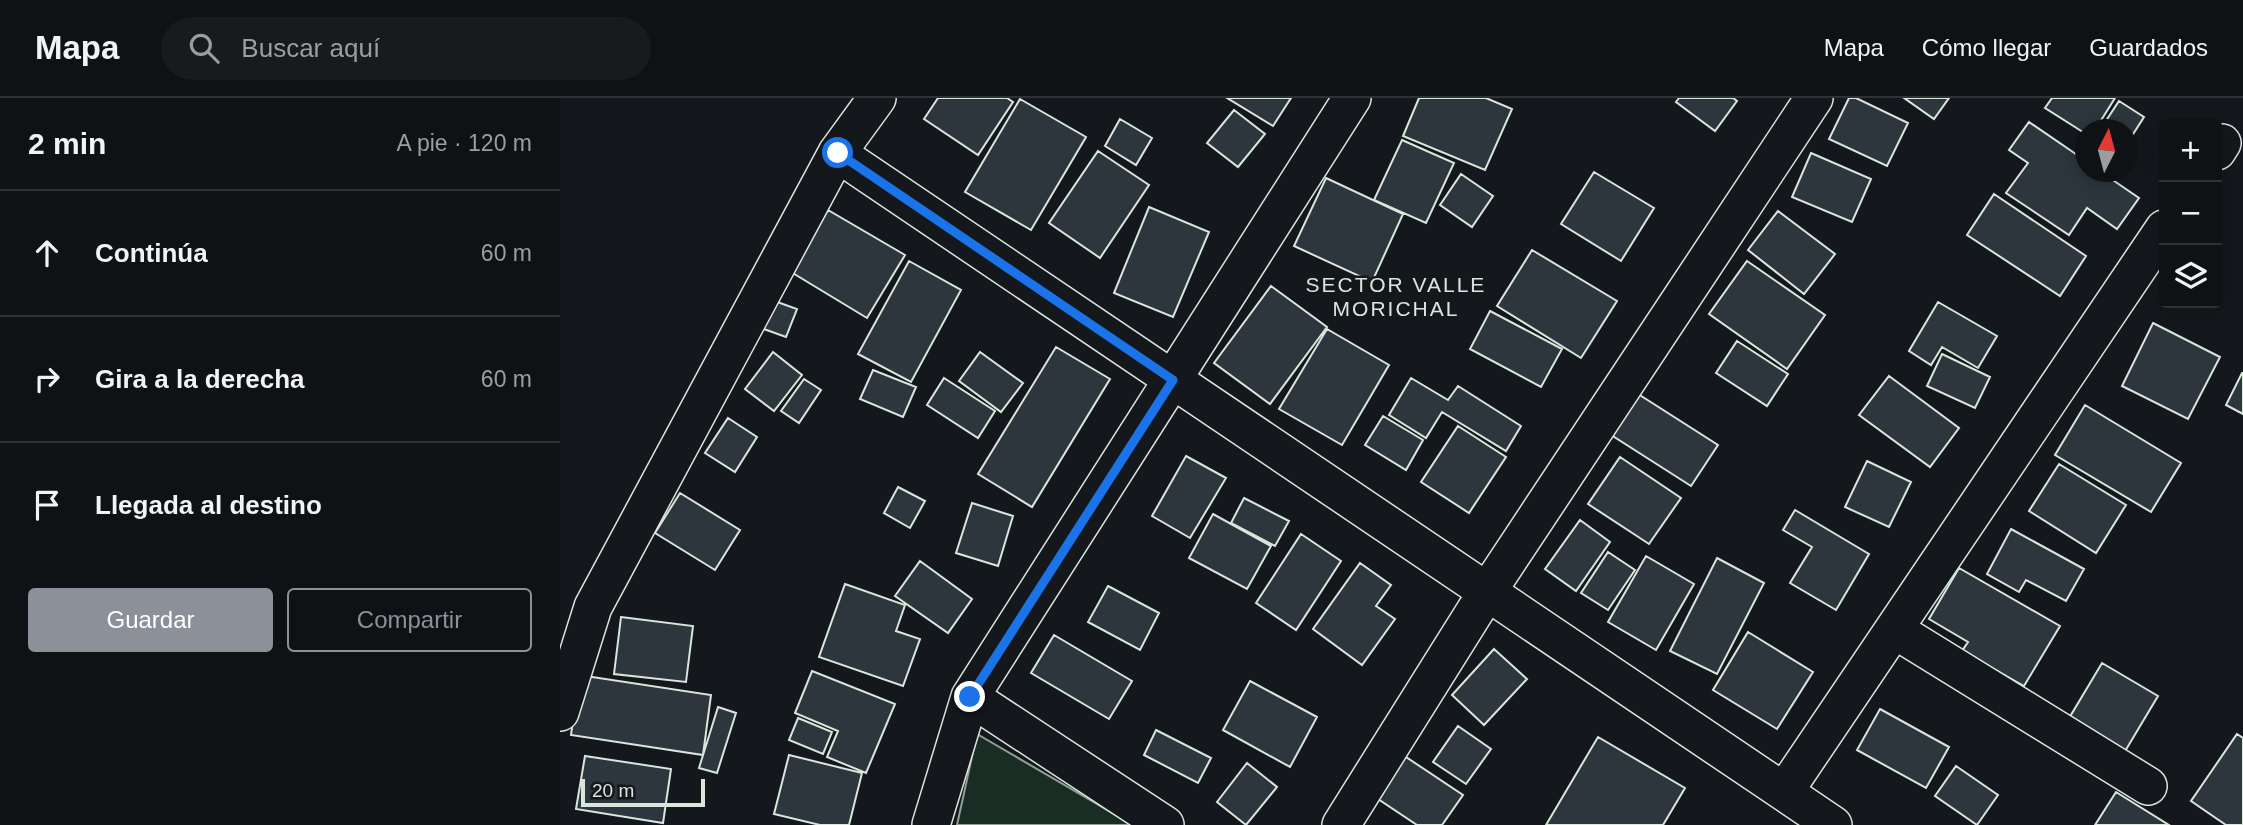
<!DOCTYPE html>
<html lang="es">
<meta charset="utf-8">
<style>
body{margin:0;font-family:Helvetica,sans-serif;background:#181b1e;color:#f1f3f6}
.controls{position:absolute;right:21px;top:21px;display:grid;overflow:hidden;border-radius:7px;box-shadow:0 4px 18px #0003}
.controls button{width:63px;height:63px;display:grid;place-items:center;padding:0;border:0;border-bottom:2px solid #2f3234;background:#0f1215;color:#f1f3f6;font:35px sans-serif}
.compass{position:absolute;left:1515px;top:21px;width:63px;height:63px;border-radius:50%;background:#0f1215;box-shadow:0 4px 18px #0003;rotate:6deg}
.scale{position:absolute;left:21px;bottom:18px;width:124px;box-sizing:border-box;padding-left:7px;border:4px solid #d8e6dc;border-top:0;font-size:19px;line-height:24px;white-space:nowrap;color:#d8e6dc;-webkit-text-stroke:5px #14181c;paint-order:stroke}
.stop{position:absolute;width:21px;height:21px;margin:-16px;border:5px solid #1a73e8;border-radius:50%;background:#fff}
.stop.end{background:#1a73e8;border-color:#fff;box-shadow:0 2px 7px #0008}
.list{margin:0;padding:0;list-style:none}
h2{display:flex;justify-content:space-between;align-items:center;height:91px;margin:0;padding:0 28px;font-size:30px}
h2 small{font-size:23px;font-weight:400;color:#9b9ea0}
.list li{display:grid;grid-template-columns:46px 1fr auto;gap:21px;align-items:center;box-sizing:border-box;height:126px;padding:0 28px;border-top:2px solid #2f3234}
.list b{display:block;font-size:26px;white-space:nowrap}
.list em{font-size:23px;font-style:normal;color:#9b9ea0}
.actions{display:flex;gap:14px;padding:21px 28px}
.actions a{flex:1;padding:16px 0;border:2px solid #8c9099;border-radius:7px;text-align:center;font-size:24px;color:#8c9099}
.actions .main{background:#8c9099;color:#fff}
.icon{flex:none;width:38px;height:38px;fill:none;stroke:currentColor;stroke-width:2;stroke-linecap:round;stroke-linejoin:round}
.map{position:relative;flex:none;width:1683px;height:727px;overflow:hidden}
header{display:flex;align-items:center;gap:42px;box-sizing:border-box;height:98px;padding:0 35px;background:#0f1215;border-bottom:2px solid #2f3234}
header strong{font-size:33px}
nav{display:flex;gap:38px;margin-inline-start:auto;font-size:24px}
.search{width:490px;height:63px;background:#181b1e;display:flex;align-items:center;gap:18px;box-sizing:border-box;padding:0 24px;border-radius:38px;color:#9b9ea0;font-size:26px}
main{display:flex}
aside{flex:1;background:#0f1215}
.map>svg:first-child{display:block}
</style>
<header>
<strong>Mapa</strong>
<div class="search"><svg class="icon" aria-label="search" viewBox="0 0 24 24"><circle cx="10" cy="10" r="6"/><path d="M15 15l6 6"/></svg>Buscar aquí</div>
<nav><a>Mapa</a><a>Cómo llegar</a><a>Guardados</a></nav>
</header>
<main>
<aside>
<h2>2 min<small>A pie · 120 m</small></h2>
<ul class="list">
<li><svg class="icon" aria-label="ahead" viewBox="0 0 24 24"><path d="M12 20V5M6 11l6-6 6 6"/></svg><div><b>Continúa</b></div><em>60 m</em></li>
<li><svg class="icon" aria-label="right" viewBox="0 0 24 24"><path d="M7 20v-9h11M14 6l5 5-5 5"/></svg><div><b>Gira a la derecha</b></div><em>60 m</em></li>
<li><svg class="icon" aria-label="arrive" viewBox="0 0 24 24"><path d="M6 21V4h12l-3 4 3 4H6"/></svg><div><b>Llegada al destino</b></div></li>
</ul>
<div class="actions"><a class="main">Guardar</a><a>Compartir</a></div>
</aside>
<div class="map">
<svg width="1683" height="727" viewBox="0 0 1683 727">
<rect width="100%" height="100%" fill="#14181c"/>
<!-- green -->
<path fill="#1a2d24" stroke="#939e99" stroke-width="2" d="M417 636 573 727H397Z"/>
<!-- building -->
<path fill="#2c363c" stroke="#d8e6dc" stroke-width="2" d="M378 0H447L453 4 418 57 364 21Z
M667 0H731L713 28Z
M859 0H926L952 11 925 72 843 38Z
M1119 0H1173L1177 3 1155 33 1116 4Z
M1289 0H1296L1348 25 1327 68 1269 41Z
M1344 0H1389L1374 21Z
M1492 0H1555L1535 32H1526V36L1485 10Z
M460 1 526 39 471 132 405 94Z
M1559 3 1584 19 1568 44V32H1540Z
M674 12 705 36 678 69 647 45Z
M560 21 592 40 576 67 545 48Z
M1469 24 1526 63V74H1541L1579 100 1557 131 1527 110 1509 137 1446 95 1468 65 1449 52Z
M842 42 894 65 866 125 814 102Z
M538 53 589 87 540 160 489 125Z
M1251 55 1311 81 1292 124 1232 99Z
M1034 74 1094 110 1061 163 1001 126Z
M901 76 933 98 912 129 880 107Z
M766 80 843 116 812 184 734 148Z
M1434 96 1526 158 1500 198 1407 137Z
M589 109 649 134 613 219 554 195Z
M268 112 345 157 307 220 231 174Z
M1218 113 1275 156 1244 196 1188 152Z
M972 152 1057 203 1021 260 937 208Z
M349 163 401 192 351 284 298 256Z
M1187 163 1265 217 1227 271 1149 216Z
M711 188 767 229 710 306 654 265Z
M209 201 237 211 226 239 198 229Z
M1378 204 1437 238 1418 270 1382 249 1371 267 1349 253Z
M930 213 1002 251 981 289 910 251Z
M1593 225 1660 259 1628 321 1562 288Z
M767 231 829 267 782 347 719 311Z
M1177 243 1228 276 1207 308 1156 275Z
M496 249 550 281 472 409 418 376Z
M213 254 242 277 214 313 185 291Z
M420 254 463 285 441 314 399 283Z
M1382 256 1430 279 1415 310 1367 288Z
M313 272 356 289 343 319 300 301Z
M1682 275H1683V316L1666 307Z
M1329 278 1399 330 1370 369 1299 317Z
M384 280 435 313 418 340 367 307Z
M851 280 888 302 898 288 961 328 946 353 882 314 866 340 829 317Z
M244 281 261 292 239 325 221 313Z
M1075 294 1158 347 1131 388 1048 335Z
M1525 307 1621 365 1591 414 1495 357Z
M823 318 863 342 846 372 805 347Z
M168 320 197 339 175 374 145 355Z
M898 328 946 359 909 415 861 384Z
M626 358 666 380 630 440 592 418Z
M1060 359 1121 400 1089 446 1028 406Z
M1307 363 1351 384 1329 429 1285 409Z
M1499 366 1566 407 1536 455 1469 413Z
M338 389 365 403 350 430 324 415Z
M120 395 180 432 155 472 95 435Z
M684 400 729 423 715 448 671 425Z
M412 405 453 418 438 468 396 455Z
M1235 412 1309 456 1276 512 1230 485 1252 449 1223 432Z
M653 416 711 448 687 491 629 460Z
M1020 422 1050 444 1016 493 985 471Z
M1451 431 1524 471 1506 503 1466 482 1459 494 1427 476Z
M741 436 781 463 736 532 696 505Z
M1048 454 1075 472 1048 512 1021 495Z
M1086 458 1134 486 1096 552 1048 524Z
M1157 460 1204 485 1157 576 1110 553Z
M360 463 412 501 388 535 335 498Z
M800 465 831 487 816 508 835 521 802 567 753 531Z
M1399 470 1500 528 1464 588 1402 553 1408 544 1369 521Z
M285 486 345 507 336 533 360 541 343 588 259 559Z
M548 488 599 515 580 552 528 524Z
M61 519 133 528 126 584 54 576Z
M1188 534 1253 574 1217 631 1153 592Z
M494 537 572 583 549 621 471 575Z
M934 551 967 581 924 627 892 597Z
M1542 565 1598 598 1561 660 1505 627Z
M252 573 335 606 306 675 267 659 278 633 235 615Z
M19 577 151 597 143 657 11 637Z
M690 583 757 619 730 669 663 632Z
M158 609 176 615 157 675 139 670Z
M1320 611 1389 649 1366 690 1297 652Z
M238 620 272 634 263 656 229 642Z
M898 628 931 651 906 686 873 664Z
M596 632 651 660 638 685 584 657Z
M1677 636 1683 640V727H1666L1631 703Z
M1038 639 1125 690 1103 727H986Z
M229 657 302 675 289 727H260L214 716Z
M843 657 903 697 882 727H857L815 699Z
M25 658 111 671 103 725 16 711Z
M687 665 717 689 686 727 657 704Z
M1396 668 1438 697 1417 727 1375 698Z
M1556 694 1609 727H1535Z"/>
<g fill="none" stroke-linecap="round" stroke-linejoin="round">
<defs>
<path id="street" d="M1657 53 1662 45
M277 55 1273 727
M1335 532 1588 688
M410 599 605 727
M0 614 33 509 277 55 317 0
M1224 694 1604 131
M371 727 410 599 792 0
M781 727 927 494 1254 0"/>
</defs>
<!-- street casing -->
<use href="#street" stroke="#d8e6dc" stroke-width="40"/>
<!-- street -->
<use href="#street" stroke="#14181c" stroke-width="37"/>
</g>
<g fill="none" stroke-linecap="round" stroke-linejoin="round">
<!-- route -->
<path stroke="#1a73e8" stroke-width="9" d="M278 55 613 282 410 599"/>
</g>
<g text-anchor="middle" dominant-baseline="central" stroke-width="5" stroke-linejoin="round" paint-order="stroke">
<!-- neighbourhood labels -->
<g font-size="21" letter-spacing="2" fill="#d8e6dc" stroke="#14181c">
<text x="836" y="186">SECTOR VALLE<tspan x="836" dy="24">MORICHAL</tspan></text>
</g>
</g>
</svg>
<div class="controls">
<button>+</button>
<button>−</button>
<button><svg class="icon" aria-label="layers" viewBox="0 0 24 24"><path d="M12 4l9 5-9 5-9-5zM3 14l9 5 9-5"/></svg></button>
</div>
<svg class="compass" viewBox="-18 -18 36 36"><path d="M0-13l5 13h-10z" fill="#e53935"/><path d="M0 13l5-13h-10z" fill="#9b9ea0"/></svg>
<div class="scale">20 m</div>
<div class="stop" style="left:278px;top:55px"></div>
<div class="stop end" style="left:410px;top:599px"></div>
</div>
</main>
